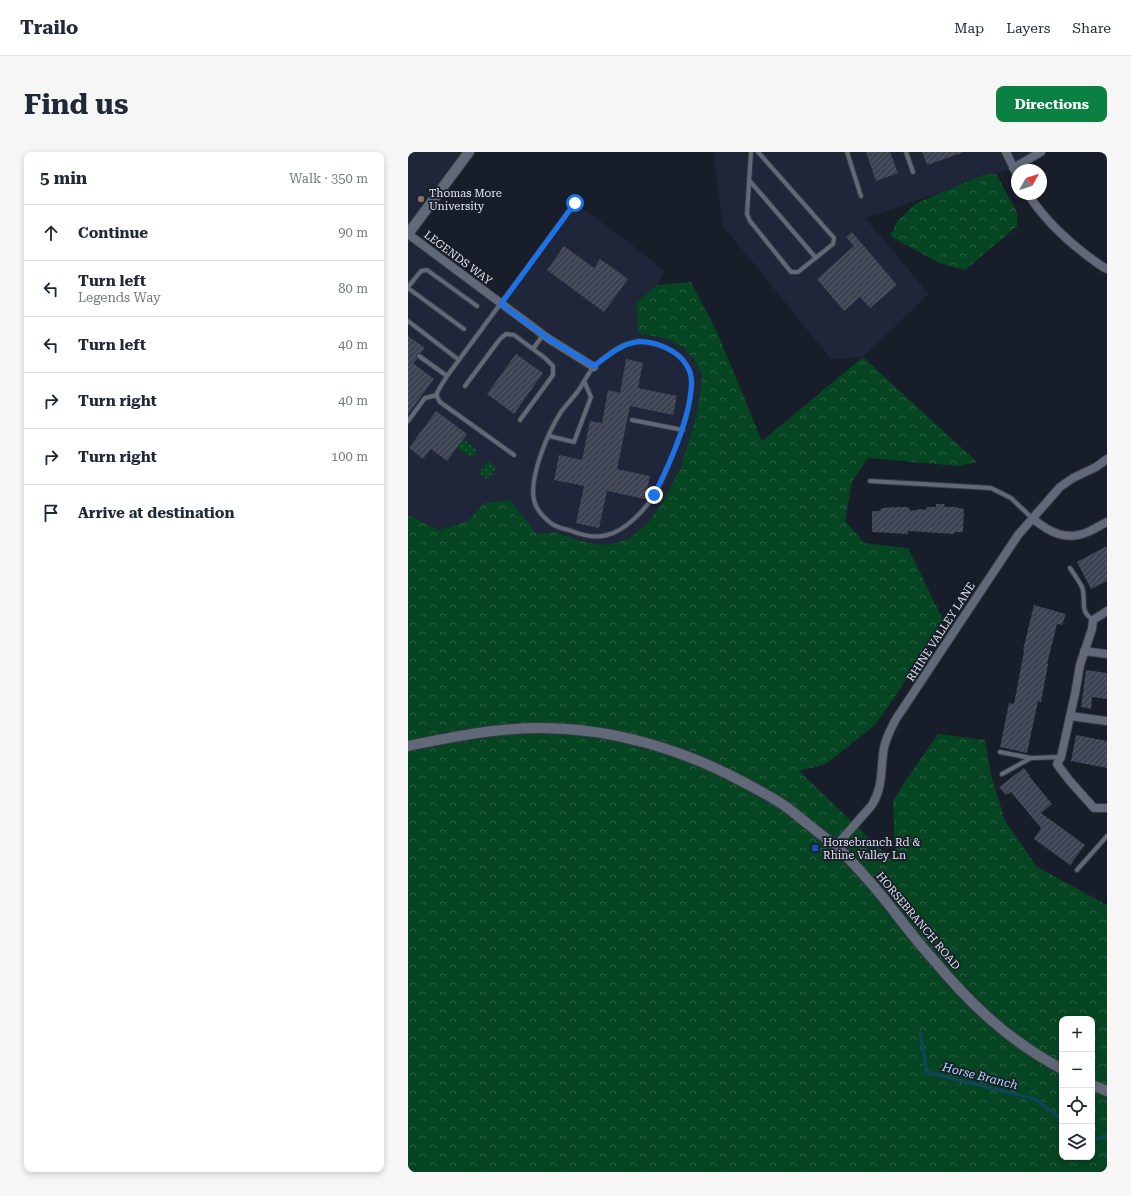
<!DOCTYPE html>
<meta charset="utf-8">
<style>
body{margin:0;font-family:"Roboto Serif",serif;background:#f6f6f7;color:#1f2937}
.controls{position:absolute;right:12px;bottom:12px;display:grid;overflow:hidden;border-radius:8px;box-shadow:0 2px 6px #0003}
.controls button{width:36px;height:36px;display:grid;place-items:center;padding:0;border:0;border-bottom:1px solid #e0e1e3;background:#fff;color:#1f2937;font:20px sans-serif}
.compass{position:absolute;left:603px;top:12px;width:36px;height:36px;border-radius:50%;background:#fff;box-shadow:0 2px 6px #0003;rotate:51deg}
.stop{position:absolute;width:12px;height:12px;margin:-9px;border:3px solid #1a73e8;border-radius:50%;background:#fff}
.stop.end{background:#1a73e8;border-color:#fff;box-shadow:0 1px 4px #0008}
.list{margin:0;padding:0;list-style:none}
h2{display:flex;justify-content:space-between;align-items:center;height:52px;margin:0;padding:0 16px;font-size:17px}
h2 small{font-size:13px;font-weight:400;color:#747a83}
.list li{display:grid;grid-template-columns:26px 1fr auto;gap:12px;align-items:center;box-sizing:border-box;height:56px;padding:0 16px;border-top:1px solid #e0e1e3}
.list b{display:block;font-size:15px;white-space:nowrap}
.list p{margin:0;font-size:13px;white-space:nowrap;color:#747a83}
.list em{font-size:13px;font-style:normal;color:#747a83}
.icon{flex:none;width:22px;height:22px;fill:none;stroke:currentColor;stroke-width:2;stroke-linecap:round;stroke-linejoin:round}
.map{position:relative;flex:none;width:699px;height:1020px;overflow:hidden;border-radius:8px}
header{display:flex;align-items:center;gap:24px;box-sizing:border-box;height:56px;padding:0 20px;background:#fff;border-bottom:1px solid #e0e1e3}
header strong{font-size:19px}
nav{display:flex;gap:22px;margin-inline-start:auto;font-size:14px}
.intro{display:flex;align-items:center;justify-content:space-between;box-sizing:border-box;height:96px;padding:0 24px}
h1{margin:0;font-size:28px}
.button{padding:10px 18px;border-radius:8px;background:#0b8043;color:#fff;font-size:14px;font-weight:700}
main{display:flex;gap:24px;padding:0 24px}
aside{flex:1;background:#fff;border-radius:8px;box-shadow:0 2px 6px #0003}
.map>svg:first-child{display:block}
</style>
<header>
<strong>Trailo</strong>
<nav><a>Map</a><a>Layers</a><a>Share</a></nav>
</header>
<div class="intro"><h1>Find us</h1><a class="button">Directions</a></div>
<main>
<aside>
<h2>5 min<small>Walk · 350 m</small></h2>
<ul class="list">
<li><svg class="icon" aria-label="ahead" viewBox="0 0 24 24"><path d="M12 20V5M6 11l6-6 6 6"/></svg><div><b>Continue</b></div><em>90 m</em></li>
<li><svg class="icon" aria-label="left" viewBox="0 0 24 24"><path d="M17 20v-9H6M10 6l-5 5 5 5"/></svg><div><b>Turn left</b><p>Legends Way</p></div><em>80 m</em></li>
<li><svg class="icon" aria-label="left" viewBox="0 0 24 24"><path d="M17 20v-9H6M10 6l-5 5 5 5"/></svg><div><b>Turn left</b></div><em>40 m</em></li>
<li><svg class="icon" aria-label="right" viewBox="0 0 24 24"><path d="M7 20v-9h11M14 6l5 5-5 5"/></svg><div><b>Turn right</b></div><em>40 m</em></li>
<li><svg class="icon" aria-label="right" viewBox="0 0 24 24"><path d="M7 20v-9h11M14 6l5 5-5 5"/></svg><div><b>Turn right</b></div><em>100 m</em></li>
<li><svg class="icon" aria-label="arrive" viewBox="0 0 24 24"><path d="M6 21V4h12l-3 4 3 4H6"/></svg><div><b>Arrive at destination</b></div></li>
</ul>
</aside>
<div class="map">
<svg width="699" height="1020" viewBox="0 0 699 1020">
<defs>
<pattern id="forest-crowns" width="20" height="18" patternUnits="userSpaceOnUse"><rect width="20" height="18" fill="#064522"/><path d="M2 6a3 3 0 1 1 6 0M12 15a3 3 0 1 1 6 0" fill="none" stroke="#2a6042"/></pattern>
<pattern id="park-dots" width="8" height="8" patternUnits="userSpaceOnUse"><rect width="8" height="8" fill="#064522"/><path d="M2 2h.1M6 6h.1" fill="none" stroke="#2a6042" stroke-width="1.8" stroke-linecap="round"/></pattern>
<pattern id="building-hatch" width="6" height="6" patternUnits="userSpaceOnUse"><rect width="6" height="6" fill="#3d4352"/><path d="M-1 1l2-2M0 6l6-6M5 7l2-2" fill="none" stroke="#595e6b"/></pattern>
</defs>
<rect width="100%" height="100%" fill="#181d2a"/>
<!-- built -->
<path fill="#1f2639" d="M0 0H61L0 82Z
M305 0H633L605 16 457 66 521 142 455 205 423 207 315 74Z
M167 51 204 78 257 119 249 133 228 151 230 181 259 187 276 196 286 207 294 223 289 261 273 314 256 348 239 372 222 386 204 392 192 393 170 388 147 380 129 382 101 348 76 351 60 369 31 378 0 363V82L93 151Z"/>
<!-- forest -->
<path fill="url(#forest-crowns)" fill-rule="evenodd" d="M588 22 609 60V74L557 118 531 111 482 84 489 70 507 52 574 23Z
M283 130 309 180 354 289 455 205 569 310 551 314 460 306 444 330 437 369 456 391 500 396 535 468 488 543 467 573 418 612 391 619 487 711 485 649 498 628 530 582 577 588 583 623 597 669 629 715 699 753V1020H0V363L31 378 60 369 76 351 102 348 129 382 147 380 170 388 192 393 204 392 222 386 229 380 239 372 256 348 273 314 289 261 294 223 286 207 276 196 259 187 230 181 228 151 249 133ZM654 867H684V1005H654Z"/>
<!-- park -->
<path fill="url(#park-dots)" d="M55 287 69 298 64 306 49 295Z
M80 309 89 315 80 327 71 321Z"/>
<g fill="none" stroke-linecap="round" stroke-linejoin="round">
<!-- stream -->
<path stroke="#104562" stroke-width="3" d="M512 881 519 920 627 947 654 967
M684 988 699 984"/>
</g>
<!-- building -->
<path fill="url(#building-hatch)" d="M458 0H482L490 21 468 29Z
M514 0H554V1L519 13Z
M444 80 489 133 462 156 452 145 436 159 409 127 446 94 438 85Z
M156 94 186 116 192 107 220 127 196 160 139 118Z
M0 184 17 196 13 201H11L8 202V204L9 207 5 211 26 227 0 262Z
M108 202 135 221 106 262 79 242Z
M218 207 235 211 230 236 269 244 265 263 222 254 209 317 242 324 237 347 199 339 191 376 168 371 176 334 146 328 151 303 174 308 182 269 194 271 200 238 212 241Z
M28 259 59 282 39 309 23 297 15 307 1 296Z
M528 352H536L537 355H547L556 357 555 380H547L546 382 500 379V382L464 380V359H471L474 356 487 355H500L503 359 511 357 518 358 519 355H528Z
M699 394V429L683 437 669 410Z
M626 453 658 462 654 473 649 472 639 512H640L633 550 630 549 619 601 592 595 601 551 606 552 616 499 615 498Z
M678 518 699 521V547L684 545 683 557 673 555Z
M668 583 699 589V616L663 609Z
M616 616 622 624H621L644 652 633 661 677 693 662 713 626 687 633 676 603 640 598 643 591 635Z"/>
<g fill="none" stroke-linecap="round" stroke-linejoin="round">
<defs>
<path id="lane" d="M343 0 339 62 342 69 383 120H390L425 92 426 86 350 0
M439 0 453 44
M498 0 505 20
M341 28 408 106
M0 135 13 119 19 118 69 154
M0 136 56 177
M0 169 51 208
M231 189C248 191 268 196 278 212 281 217 284 225 284 232 284 237 282 242 282 247 278 268 271 287 263 307 258 319 253 332 246 343 237 358 217 379 199 383 186 387 173 383 161 378 156 377 149 375 144 372 136 366 128 357 126 348 121 325 140 280 153 260 158 253 165 246 170 239 176 231 180 220 187 214 194 207 204 199 214 194 219 192 225 191 231 189Z
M125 197 135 183
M11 204 39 224
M57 234 92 187 98 182 106 183 137 206 145 214V223L112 268
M224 268 275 278
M0 269 17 246 29 243
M141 284 166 290 183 245 176 229
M106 303 32 250 28 243 31 237 39 224 167 51
M462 329 583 336 603 346 624 366
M662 416C666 422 671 429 674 435 679 449 670 458 685 468
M592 600 623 606
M594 622 623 606 653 605
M669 718 699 684"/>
<path id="street" d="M598 0 609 23
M605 16 633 0
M620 42C636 67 657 87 681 105 687 109 692 114 699 117
M0 82 141 187 186 215
M624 366C642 381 659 390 682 379 688 376 693 373 699 370
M699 459 685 468 684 477 672 513 667 542 653 605 649 612 661 628 686 656H699
M676 499 699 502
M662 564 699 569
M428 694 464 653C476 633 472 617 476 596 478 585 483 577 488 567L610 383 652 335 665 326 688 315 699 307"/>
<path id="secondary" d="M0 82 61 0
M0 594C44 585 87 576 132 576 203 576 275 597 337 631 352 639 368 647 381 657 389 663 397 670 406 677 415 684 425 691 433 699 443 708 453 720 462 730 484 755 502 782 524 806 562 852 601 889 654 917
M684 933 699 939"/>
</defs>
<!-- lane casing -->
<use href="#lane" stroke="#353843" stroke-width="6"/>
<!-- street casing -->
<use href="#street" stroke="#353843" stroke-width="10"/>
<!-- secondary casing -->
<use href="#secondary" stroke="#353843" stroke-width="12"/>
<!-- lane -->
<use href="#lane" stroke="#616877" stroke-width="4"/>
<!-- street -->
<use href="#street" stroke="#616877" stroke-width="8"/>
<!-- secondary -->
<use href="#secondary" stroke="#616877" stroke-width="10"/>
</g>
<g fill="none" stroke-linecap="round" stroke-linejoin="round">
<!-- route -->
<path stroke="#1a73e8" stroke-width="5" d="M167 51 93 152 141 187 186 214C209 197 223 182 254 194 266 199 277 207 282 220 285 229 283 237 282 247 276 281 261 312 246 343"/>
</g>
<!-- markers -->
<circle fill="#8d6e63" stroke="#181d2a" stroke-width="1.5" cx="13" cy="47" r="4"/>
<rect fill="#1a4fb4" stroke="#181d2a" stroke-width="1.5" x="403" y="692" width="8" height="8" rx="2"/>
<g text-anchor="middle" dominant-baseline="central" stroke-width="3.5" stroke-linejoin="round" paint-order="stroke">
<!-- poi labels -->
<g font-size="11" fill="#e2e6ef" stroke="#181d2a" text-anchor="start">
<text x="21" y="41">Thomas More<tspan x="21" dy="13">University</tspan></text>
<text x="415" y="690">Horsebranch Rd &amp;<tspan x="415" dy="13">Rhine Valley Ln</tspan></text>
</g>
<!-- street labels -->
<g font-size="11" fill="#e2e6ef" stroke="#181d2a">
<text transform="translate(50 106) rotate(37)">LEGENDS WAY</text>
<text transform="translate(533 480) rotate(-57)">RHINE VALLEY LANE</text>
<text transform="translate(510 769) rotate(50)">HORSEBRANCH ROAD</text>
</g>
<!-- water labels -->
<g font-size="12" font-style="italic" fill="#b1ddf9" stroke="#181d2a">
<text transform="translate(572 924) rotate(14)">Horse Branch</text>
</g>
</g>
</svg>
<div class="controls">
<button>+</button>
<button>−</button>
<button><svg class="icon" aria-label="locate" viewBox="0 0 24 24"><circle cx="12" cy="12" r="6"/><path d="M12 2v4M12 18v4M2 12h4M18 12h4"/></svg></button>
<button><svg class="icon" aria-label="layers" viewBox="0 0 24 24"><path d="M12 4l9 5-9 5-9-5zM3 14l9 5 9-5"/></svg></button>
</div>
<svg class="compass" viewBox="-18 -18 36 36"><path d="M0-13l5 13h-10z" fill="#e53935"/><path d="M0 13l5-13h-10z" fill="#747a83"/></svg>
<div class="stop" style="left:167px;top:51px"></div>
<div class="stop end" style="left:246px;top:343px"></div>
</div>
</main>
